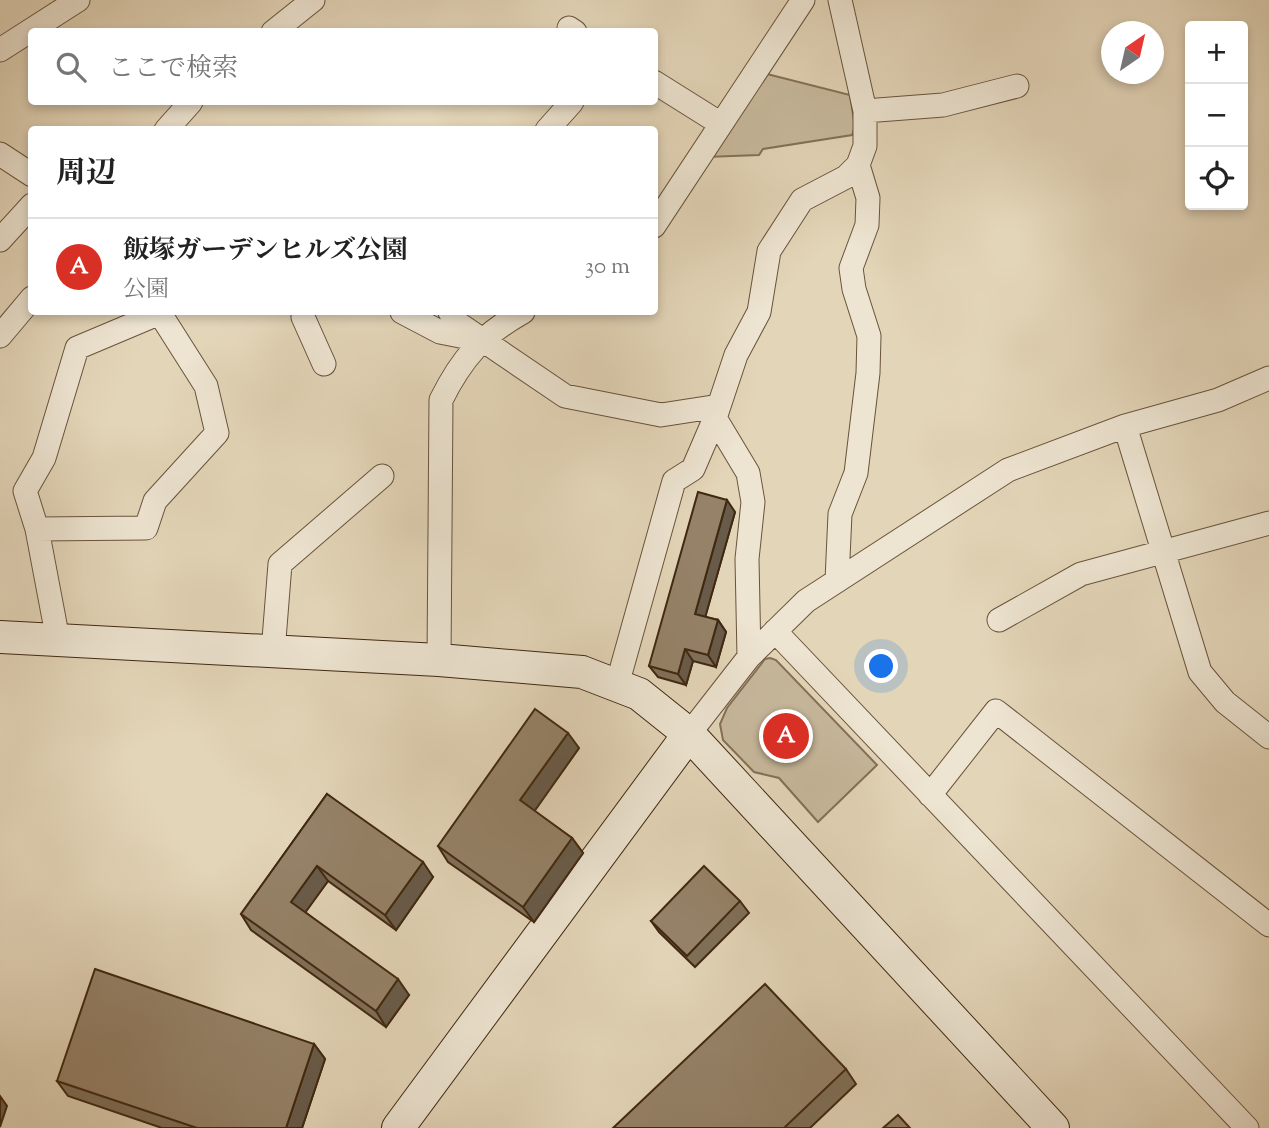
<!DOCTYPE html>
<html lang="ja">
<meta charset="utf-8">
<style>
body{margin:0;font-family:"Sorts Mill Goudy","Noto Serif JP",serif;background:#f6f6f6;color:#222}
.controls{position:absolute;right:21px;top:21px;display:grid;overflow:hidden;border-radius:7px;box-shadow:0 4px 10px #0003}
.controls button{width:63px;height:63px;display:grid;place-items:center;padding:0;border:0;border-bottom:2px solid #e0e0e0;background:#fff;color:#222;font:35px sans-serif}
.compass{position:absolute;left:1101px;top:21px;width:63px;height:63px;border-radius:50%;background:#fff;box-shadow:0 4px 10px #0003;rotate:34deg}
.you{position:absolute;left:882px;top:667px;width:24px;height:24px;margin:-18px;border:5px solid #fff;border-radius:50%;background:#1a73e8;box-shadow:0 0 0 10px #1a73e833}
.badge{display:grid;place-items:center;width:46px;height:46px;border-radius:50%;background:#d93025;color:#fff;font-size:23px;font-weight:700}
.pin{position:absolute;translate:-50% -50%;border:4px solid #fff;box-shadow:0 2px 7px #0006}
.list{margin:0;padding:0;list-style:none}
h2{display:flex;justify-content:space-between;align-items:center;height:91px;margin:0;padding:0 28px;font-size:30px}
h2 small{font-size:23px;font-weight:400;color:#767676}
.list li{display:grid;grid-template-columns:46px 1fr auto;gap:21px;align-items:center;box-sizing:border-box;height:98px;padding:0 28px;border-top:2px solid #e0e0e0}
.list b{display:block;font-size:26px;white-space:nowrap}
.list p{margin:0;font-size:23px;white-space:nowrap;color:#767676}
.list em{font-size:23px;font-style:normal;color:#767676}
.icon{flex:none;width:38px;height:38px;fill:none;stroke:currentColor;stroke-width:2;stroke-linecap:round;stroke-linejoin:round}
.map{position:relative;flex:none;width:1269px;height:1128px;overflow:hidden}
.search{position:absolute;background:#fff;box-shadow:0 4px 10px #0003;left:28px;top:28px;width:630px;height:77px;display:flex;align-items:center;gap:18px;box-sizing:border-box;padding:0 24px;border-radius:7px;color:#767676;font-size:26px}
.panel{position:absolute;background:#fff;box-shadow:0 4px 10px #0003;left:28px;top:126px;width:630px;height:189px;border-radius:7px}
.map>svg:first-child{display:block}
</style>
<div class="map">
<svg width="1269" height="1128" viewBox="0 0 1269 1128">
<rect width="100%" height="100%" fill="#e3d5b8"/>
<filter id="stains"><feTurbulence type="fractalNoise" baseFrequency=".00286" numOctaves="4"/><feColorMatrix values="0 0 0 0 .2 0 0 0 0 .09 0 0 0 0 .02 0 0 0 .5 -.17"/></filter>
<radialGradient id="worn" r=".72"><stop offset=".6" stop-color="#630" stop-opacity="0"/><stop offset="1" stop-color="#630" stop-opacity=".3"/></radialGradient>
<!-- green -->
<path fill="#c7b89c" stroke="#847056" stroke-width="2" d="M763 73 850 95 855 127 852 135 763 149 759 155 707 157Z
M770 658 776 660 877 765 818 822 779 778 754 772 723 740 720 724 727 708 765 659Z"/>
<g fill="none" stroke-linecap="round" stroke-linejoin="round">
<defs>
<path id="street" d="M569 28 575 32
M273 32 313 0
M0 50 78 0
M654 82 721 124
M865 111 943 105 1017 86
M166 130 191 102
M547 130 572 102
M0 154 32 175
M654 226 803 0
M0 240 32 205
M402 312 440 332 475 339
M450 312 459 324 565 396 661 415 719 406
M303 317 324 364
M0 336 32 298
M1125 426 1200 672 1225 702 1269 737
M37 529 25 491 44 458 77 348 160 313
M837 580 840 514 856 473 868 373 869 336 854 289 851 268 867 225 868 198 858 165
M999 620 1081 574 1269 523
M775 631 1247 1128
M58 640 37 529 146 528 155 501 217 433 206 386 159 312
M273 652 280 564 382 476
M749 657 747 559 753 502 748 473 715 418 736 355 759 312 769 251 802 200 846 177 858 165 865 146V111L840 0
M439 660 441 400C462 358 482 335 523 312
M617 685 674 481 693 469 715 418
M689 734 749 657 806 601 1008 470 1125 426 1218 400 1269 378
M930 795 996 711 1269 925"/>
<path id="secondary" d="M0 637 439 660 582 672 639 694 689 734 1053 1128
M398 1128 689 734"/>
</defs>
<!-- street casing -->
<use href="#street" stroke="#69533b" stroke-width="25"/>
<!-- secondary casing -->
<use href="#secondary" stroke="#402811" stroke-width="34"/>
<!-- street -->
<use href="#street" stroke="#ede4d1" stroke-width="23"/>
<!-- secondary -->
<use href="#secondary" stroke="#ede4d1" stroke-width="32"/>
</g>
<!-- wall -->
<path fill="#807059" stroke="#402811" stroke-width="2" d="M735 512 705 617 718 620 726 632 716 667 693 661 686 685 658 677 649 666Z
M579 748 534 811 572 838 583 853 534 922 448 862 438 846Z
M327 794 433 877 396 930 328 881 305 912 409 995 386 1027 251 930 241 914Z
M740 901 749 913 695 967 659 932 651 921Z
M314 1044 325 1059 302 1128H162L68 1096 57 1081Z
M846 1069 856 1084 810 1128H613Z"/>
<!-- shaded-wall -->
<path fill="#685b49" stroke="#402811" stroke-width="2" d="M727 500 735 512 703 625 695 614Z
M718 620 726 632 716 667 708 655Z
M685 649 693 661 686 685 678 674Z
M568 733 579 748 531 816 520 800Z
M572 838 583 853 534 922 523 907Z
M423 862 433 877 396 930 385 915Z
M317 866 328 881 302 917 291 902Z
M398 979 409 995 386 1027 376 1011Z
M314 1044 325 1059 302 1128H286Z
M0 1096 7 1106 0 1127Z"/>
<!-- building -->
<path fill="#958268" stroke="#402811" stroke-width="2" d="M698 492 727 500 695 614 718 620 708 655 685 649 678 674 649 666Z
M535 709 568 733 520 800 572 838 523 907 438 846Z
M327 794 423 862 385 915 317 866 291 902 398 979 376 1011 241 914Z
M704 866 740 901 687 956 651 921Z
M95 969 314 1044 286 1128H197L57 1081Z
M765 984 846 1069 784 1128H613Z
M898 1115 910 1128H883Z"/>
<rect width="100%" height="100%" filter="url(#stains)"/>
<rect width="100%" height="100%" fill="url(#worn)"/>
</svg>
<div class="controls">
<button>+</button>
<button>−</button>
<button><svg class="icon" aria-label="locate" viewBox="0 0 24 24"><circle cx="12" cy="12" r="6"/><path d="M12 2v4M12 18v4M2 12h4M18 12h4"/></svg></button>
</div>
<svg class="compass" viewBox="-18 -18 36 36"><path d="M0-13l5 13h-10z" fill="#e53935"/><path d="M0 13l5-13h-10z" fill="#767676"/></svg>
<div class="you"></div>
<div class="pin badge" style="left:786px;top:736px">A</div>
<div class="search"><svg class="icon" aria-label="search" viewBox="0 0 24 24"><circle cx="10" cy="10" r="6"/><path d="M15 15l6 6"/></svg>ここで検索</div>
<section class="panel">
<h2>周辺<small></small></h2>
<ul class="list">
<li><span class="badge">A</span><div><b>飯塚ガーデンヒルズ公園</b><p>公園</p></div><em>30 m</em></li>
</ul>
</section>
</div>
